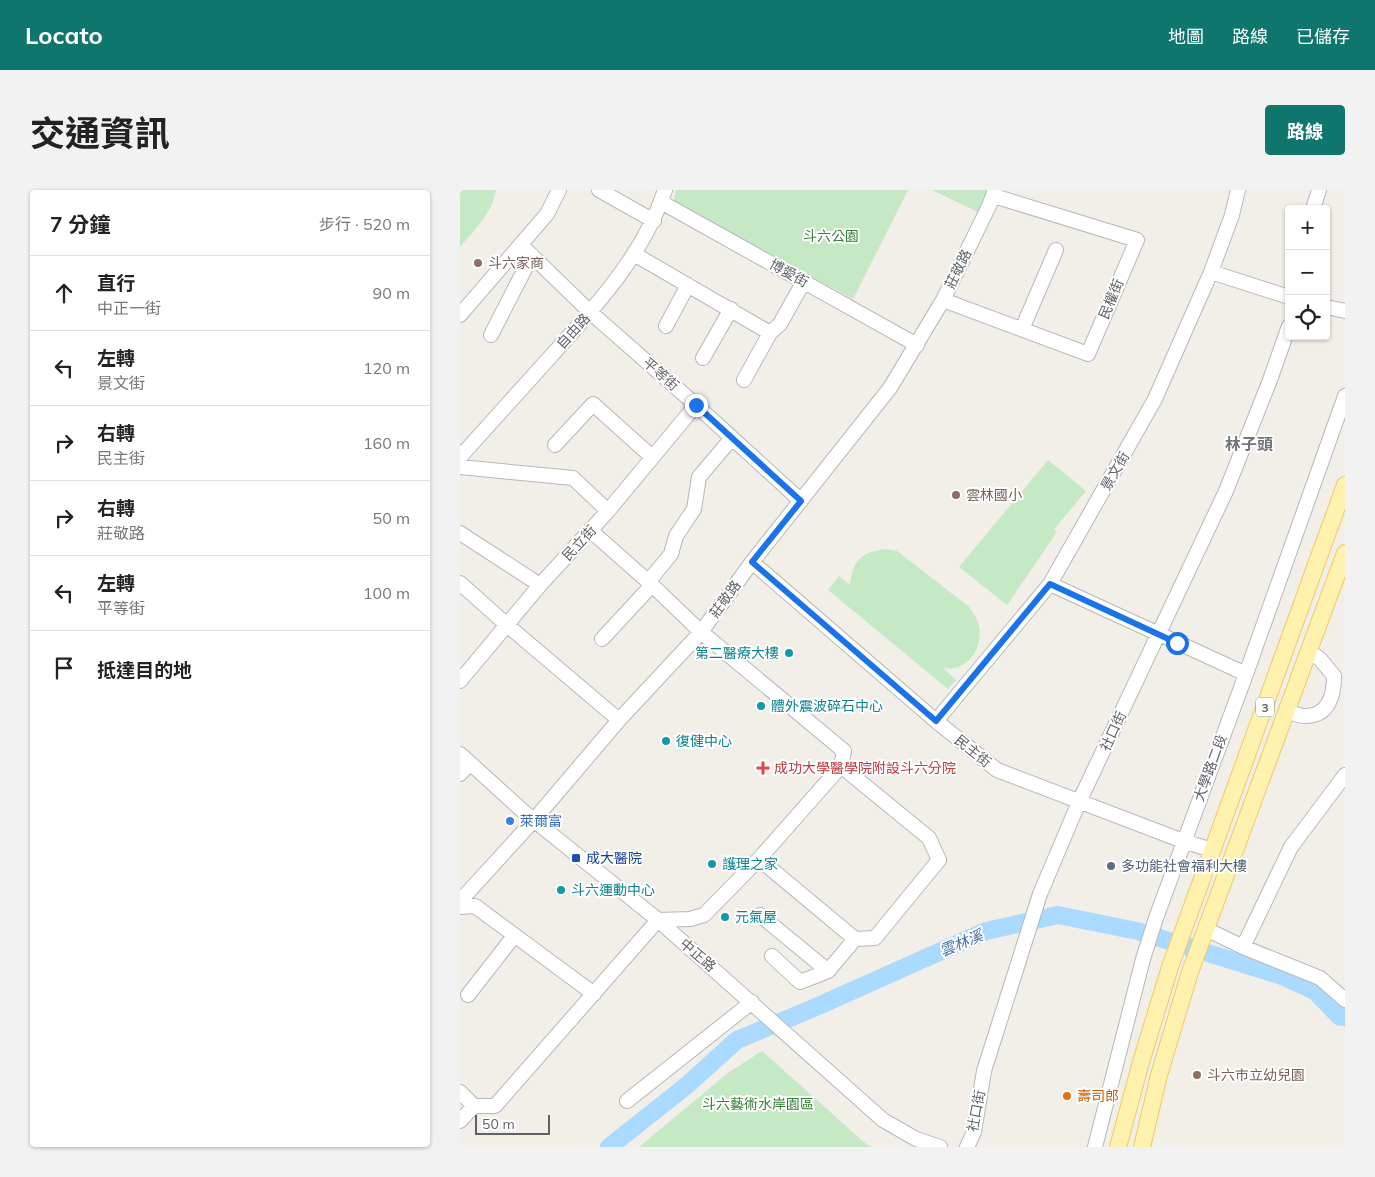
<!DOCTYPE html>
<html lang="zh-TW">
<meta charset="utf-8">
<style>
body{margin:0;font-family:Mulish,"Noto Sans TC",sans-serif;background:#f2f2f2;color:#222}
.controls{position:absolute;right:15px;top:15px;display:grid;overflow:hidden;border-radius:5px;box-shadow:0 1px 4px #0004}
.controls button{width:45px;height:45px;display:grid;place-items:center;padding:0;border:0;border-bottom:1px solid #e0e0e0;background:#fff;color:#222;font:25px sans-serif}
.scale{position:absolute;left:15px;bottom:12px;width:75px;box-sizing:border-box;padding-left:5px;border:2px solid #5f6368;border-top:0;font-size:14px;line-height:18px;white-space:nowrap;color:#5f6368;-webkit-text-stroke:4px #fff;paint-order:stroke}
.stop{position:absolute;width:15px;height:15px;margin:-11px;border:4px solid #1a73e8;border-radius:50%;background:#fff}
.stop.end{background:#1a73e8;border-color:#fff;box-shadow:0 1px 5px #0008}
.list{margin:0;padding:0;list-style:none}
h2{display:flex;justify-content:space-between;align-items:center;height:65px;margin:0;padding:0 20px;font-size:21px}
h2 small{font-size:16px;font-weight:400;color:#767676}
.list li{display:grid;grid-template-columns:32px 1fr auto;gap:15px;align-items:center;box-sizing:border-box;height:75px;padding:0 20px;border-top:1px solid #e0e0e0}
.list b{display:block;font-size:19px;white-space:nowrap}
.list p{margin:0;font-size:16px;white-space:nowrap;color:#767676}
.list em{font-size:16px;font-style:normal;color:#767676}
.icon{flex:none;width:28px;height:28px;fill:none;stroke:currentColor;stroke-width:2;stroke-linecap:round;stroke-linejoin:round}
.map{position:relative;flex:none;width:885px;height:957px;overflow:hidden;border-radius:5px}
header{display:flex;align-items:center;gap:30px;box-sizing:border-box;height:70px;padding:0 25px;background:#0f766e;color:#fff}
header strong{font-size:24px}
nav{display:flex;gap:28px;margin-inline-start:auto;font-size:18px}
.intro{display:flex;align-items:center;justify-content:space-between;box-sizing:border-box;height:120px;padding:0 30px}
h1{margin:0;font-size:35px}
.button{padding:12px 22px;border-radius:5px;background:#0f766e;color:#fff;font-size:18px;font-weight:700}
main{display:flex;gap:30px;padding:0 30px}
aside{flex:1;background:#fff;border-radius:5px;box-shadow:0 1px 4px #0004}
.map>svg:first-child{display:block}
</style>
<header>
<strong>Locato</strong>
<nav><a>地圖</a><a>路線</a><a>已儲存</a></nav>
</header>
<div class="intro"><h1>交通資訊</h1><a class="button">路線</a></div>
<main>
<aside>
<h2>7 分鐘<small>步行 · 520 m</small></h2>
<ul class="list">
<li><svg class="icon" aria-label="ahead" viewBox="0 0 24 24"><path d="M12 20V5M6 11l6-6 6 6"/></svg><div><b>直行</b><p>中正一街</p></div><em>90 m</em></li>
<li><svg class="icon" aria-label="left" viewBox="0 0 24 24"><path d="M17 20v-9H6M10 6l-5 5 5 5"/></svg><div><b>左轉</b><p>景文街</p></div><em>120 m</em></li>
<li><svg class="icon" aria-label="right" viewBox="0 0 24 24"><path d="M7 20v-9h11M14 6l5 5-5 5"/></svg><div><b>右轉</b><p>民主街</p></div><em>160 m</em></li>
<li><svg class="icon" aria-label="right" viewBox="0 0 24 24"><path d="M7 20v-9h11M14 6l5 5-5 5"/></svg><div><b>右轉</b><p>莊敬路</p></div><em>50 m</em></li>
<li><svg class="icon" aria-label="left" viewBox="0 0 24 24"><path d="M17 20v-9H6M10 6l-5 5 5 5"/></svg><div><b>左轉</b><p>平等街</p></div><em>100 m</em></li>
<li><svg class="icon" aria-label="arrive" viewBox="0 0 24 24"><path d="M6 21V4h12l-3 4 3 4H6"/></svg><div><b>抵達目的地</b></div></li>
</ul>
</aside>
<div class="map">
<svg width="885" height="957" viewBox="0 0 885 957">
<rect width="100%" height="100%" fill="#f1efe8"/>
<!-- green -->
<path fill="#c5e8c5" d="M0 0H36C32 24 15 39 0 57Z
M216 0H448L393 109 213 13Z
M472 0H529L518 22Z
M588 270 626 301 594 339 597 342 547 415 499 377Z
M426 359 437 361 508 416C512 421 516 426 518 433 524 450 514 474 495 478 492 479 487 478 483 478L496 490 488 499 368 400 379 386 390 395C393 370 401 362 426 359Z
M302 861 406 954 412 957H179L268 883Z"/>
<g fill="none" stroke-linecap="round" stroke-linejoin="round">
<!-- river -->
<path stroke="#aadaff" stroke-width="18" d="M149 957 226 896 277 850 356 817 526 741 598 725 677 741 822 786 855 801 880 827H885"/>
<defs>
<path id="minor" d="M139 0 194 31
M201 12 457 155
M853 19 859 0
M61 55 130 122 236 215 341 311
M174 64 310 143 320 134 344 91
M751 82 829 107
M483 110 628 164 677 50 534 6
M866 117 885 121
M0 125 87 24 99 0
M206 136 228 95
M562 139 596 60
M31 145 72 65
M243 168 271 119
M284 190 310 143
M95 255 133 214 192 267
M0 267C31 233 61 199 92 165 136 116 184 64 205 0
M0 277 113 288 148 321
M0 343 80 395
M292 372 476 531 537 580 723 651 752 660
M188 392 211 364 216 346 234 319 239 287 272 248
M0 393 47 435 159 530
M590 394 786 484
M142 449 192 395
M0 491 80 395 148 321 236 215
M827 521C833 523 841 527 847 526 869 525 874 505 874 486L860 469 850 462
M476 531 590 394 695 209 751 82 772 25 778 0
M0 564 65 623 198 730 423 930 456 949 480 957
M0 584 10 573
M299 669 395 749 415 748 479 670 469 648 381 576
M0 711 74 630 159 530 241 442 292 372 430 198 483 110 529 16 535 0
M0 717 15 716 134 804
M300 725 368 781
M746 739 783 757 831 657 885 585
M783 757 860 788 885 810
M312 766 340 792 368 781 395 749
M8 805 54 746
M0 902 14 916
M167 911 292 812
M14 916H35L198 730 230 729 244 725 299 669 381 576 384 561 241 442 192 395 131 341
M0 931 14 916
M507 957 514 942 524 881 580 704 619 612 766 301 810 190 829 136
M635 957 683 769 696 728 786 484 885 206"/>
<path id="major" d="M658 957 681 872 710 777 885 295
M682 957 699 885 730 782 885 363"/>
</defs>
<!-- minor casing -->
<use href="#minor" stroke="#b5b8bc" stroke-width="16"/>
<!-- major casing -->
<use href="#major" stroke="#f2c960" stroke-width="18"/>
<!-- minor -->
<use href="#minor" stroke="#fff" stroke-width="14"/>
<!-- major -->
<use href="#major" stroke="#fff2af" stroke-width="16"/>
</g>
<g fill="none" stroke-linecap="round" stroke-linejoin="round">
<!-- route -->
<path stroke="#1a73e8" stroke-width="6" d="M236 215 341 311 292 372 476 531 590 394 717 453"/>
</g>
<!-- markers -->
<g fill="#8d6e63" stroke="#fff" stroke-width="2">
<circle cx="18" cy="73" r="5"/>
<circle cx="496" cy="305" r="5"/>
<circle cx="737" cy="885" r="5"/>
</g>
<g fill="#0f9aa8" stroke="#fff" stroke-width="2">
<circle cx="329" cy="463" r="5"/>
<circle cx="301" cy="516" r="5"/>
<circle cx="206" cy="551" r="5"/>
<circle cx="252" cy="674" r="5"/>
<circle cx="101" cy="700" r="5"/>
<circle cx="265" cy="727" r="5"/>
</g>
<path fill="#e0444e" stroke="#fff" stroke-width="2" d="M300.5 570.5h5v5h5v5h-5v5h-5v-5h-5v-5h5z"/>
<circle fill="#3f7fe0" stroke="#fff" stroke-width="2" cx="50" cy="631" r="5"/>
<rect fill="#1a4fb4" stroke="#fff" stroke-width="2" x="111" y="663" width="10" height="10" rx="2.5"/>
<circle fill="#5c6f8a" stroke="#fff" stroke-width="2" cx="651" cy="676" r="5"/>
<circle fill="#e8710a" stroke="#fff" stroke-width="2" cx="607" cy="906" r="5"/>
<g text-anchor="middle" dominant-baseline="central" stroke-width="4" stroke-linejoin="round" paint-order="stroke">
<!-- shield labels -->
<rect fill="#fff" stroke="#8f9295" stroke-width="1" x="796" y="507.5" width="18" height="19" rx="4"/>
<g font-size="12" font-weight="bold" fill="#5f6368">
<text x="805" y="517">3</text>
</g>
<!-- park labels -->
<g font-size="14" fill="#348238" stroke="#fff">
<text x="371" y="46">斗六公園</text>
<text x="298" y="914">斗六藝術水岸園區</text>
</g>
<!-- education labels -->
<g font-size="14" fill="#785e54" stroke="#fff" text-anchor="start">
<text x="28" y="73">斗六家商</text>
<text x="506" y="305">雲林國小</text>
<text x="747" y="885">斗六市立幼兒園</text>
</g>
<!-- street labels -->
<g font-size="14" fill="#5f6368" stroke="#fff">
<text transform="translate(498 79) rotate(-64)">莊敬路</text>
<text transform="translate(329 83) rotate(29)">博愛街</text>
<text transform="translate(651 109) rotate(-67)">民權街</text>
<text transform="translate(113 141) rotate(-48)">自由路</text>
<text transform="translate(201 184) rotate(41)">平等街</text>
<text transform="translate(655 281) rotate(-60)">景文街</text>
<text transform="translate(119 353) rotate(-47)">民立街</text>
<text transform="translate(265 409) rotate(-54)">莊敬路</text>
<text transform="translate(653 541) rotate(-65)">社口街</text>
<text transform="translate(513 561) rotate(39)">民主街</text>
<text transform="translate(750 578) rotate(-70)">大學路二段</text>
<text transform="translate(238 765) rotate(41)">中正路</text>
<text transform="translate(516 921) rotate(-79)">社口街</text>
</g>
<!-- culture labels -->
<g font-size="14" fill="#0d838f" stroke="#fff" text-anchor="start">
<text x="319" y="463" text-anchor="end">第二醫療大樓</text>
<text x="311" y="516">體外震波碎石中心</text>
<text x="216" y="551">復健中心</text>
<text x="262" y="674">護理之家</text>
<text x="111" y="700">斗六運動中心</text>
<text x="275" y="727">元氣屋</text>
</g>
<!-- health labels -->
<g font-size="14" fill="#be3a42" stroke="#fff" text-anchor="start">
<text x="314" y="578">成功大學醫學院附設斗六分院</text>
</g>
<!-- shop labels -->
<g font-size="14" fill="#366cbe" stroke="#fff" text-anchor="start">
<text x="60" y="631">萊爾富</text>
</g>
<!-- transit labels -->
<g font-size="14" fill="#164399" stroke="#fff" text-anchor="start">
<text x="126" y="668">成大醫院</text>
</g>
<!-- service labels -->
<g font-size="14" fill="#4e5e75" stroke="#fff" text-anchor="start">
<text x="661" y="676">多功能社會福利大樓</text>
</g>
<!-- food labels -->
<g font-size="14" fill="#c56008" stroke="#fff" text-anchor="start">
<text x="617" y="906">壽司郎</text>
</g>
<!-- water labels -->
<g font-size="15" font-style="italic" fill="#4174aa" stroke="#fff">
<text transform="translate(501 753) rotate(-23)">雲林溪</text>
</g>
<!-- quarter labels -->
<g font-size="16" font-weight="bold" fill="#70757a" stroke="#fff">
<text x="789" y="254">林子頭</text>
</g>
</g>
</svg>
<div class="controls">
<button>+</button>
<button>−</button>
<button><svg class="icon" aria-label="locate" viewBox="0 0 24 24"><circle cx="12" cy="12" r="6"/><path d="M12 2v4M12 18v4M2 12h4M18 12h4"/></svg></button>
</div>
<div class="scale">50 m</div>
<div class="stop" style="left:717px;top:453px"></div>
<div class="stop end" style="left:236px;top:215px"></div>
</div>
</main>
